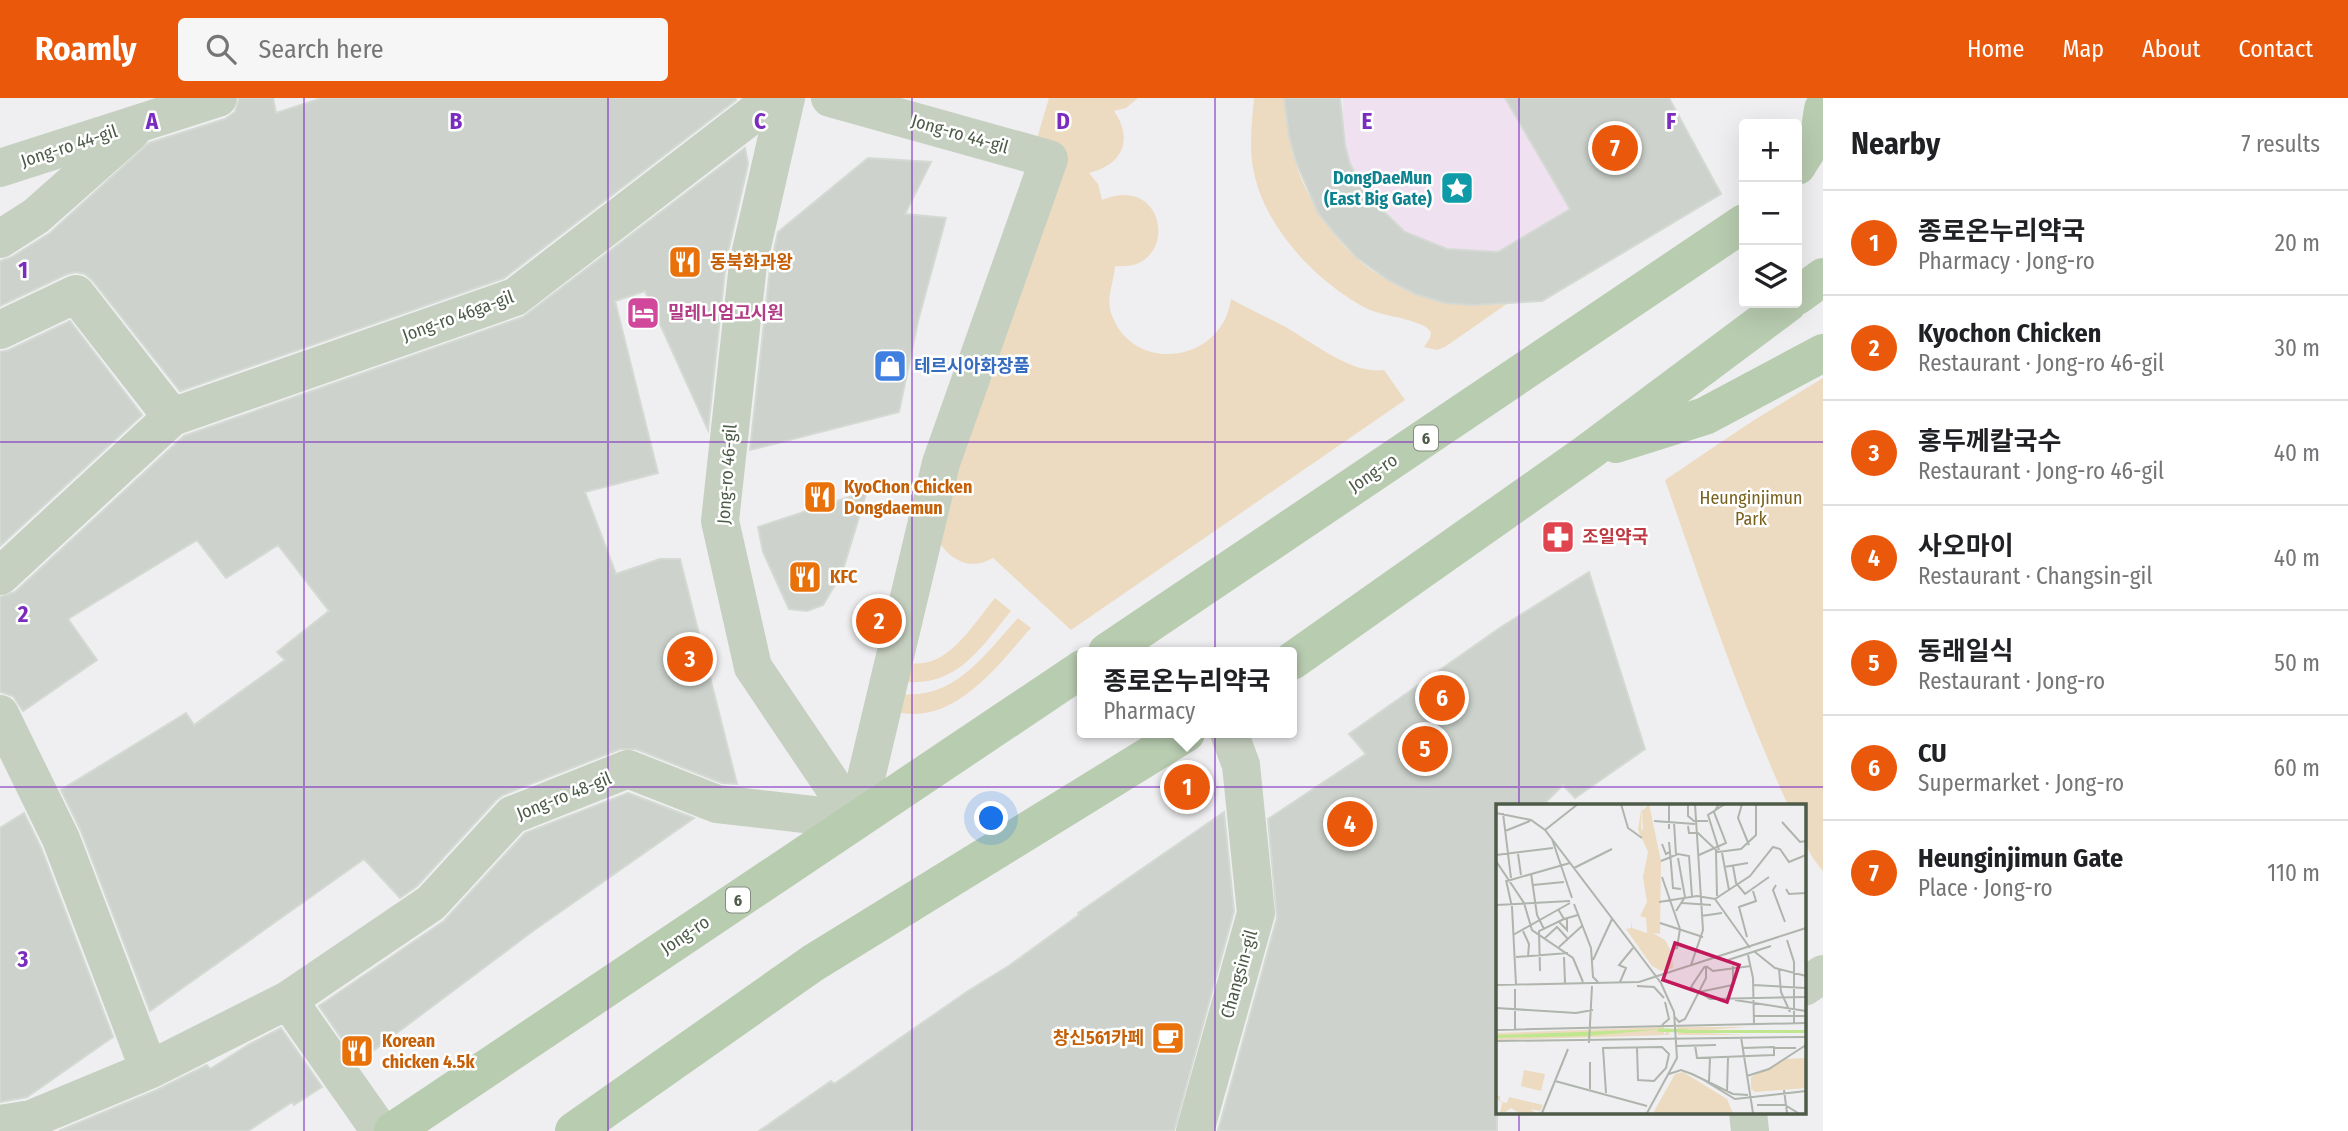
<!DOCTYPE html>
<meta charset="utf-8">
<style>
body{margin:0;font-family:"Fira Sans Condensed","Noto Sans KR",sans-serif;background:#f6f6f6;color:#202124}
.controls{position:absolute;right:21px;top:21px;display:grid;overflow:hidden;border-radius:7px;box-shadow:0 7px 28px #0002}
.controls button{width:63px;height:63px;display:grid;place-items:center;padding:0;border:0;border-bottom:2px solid #e0e0e0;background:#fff;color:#202124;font:35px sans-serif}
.you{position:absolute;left:992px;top:721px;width:24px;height:24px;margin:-18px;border:5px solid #fff;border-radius:50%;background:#1a73e8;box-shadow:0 0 0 10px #1a73e833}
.badge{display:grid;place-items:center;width:46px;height:46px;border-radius:50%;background:#ea580c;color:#fff;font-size:23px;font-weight:700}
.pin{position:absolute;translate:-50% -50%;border:4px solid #fff;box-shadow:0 2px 7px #0006}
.popup{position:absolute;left:1077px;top:549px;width:220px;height:91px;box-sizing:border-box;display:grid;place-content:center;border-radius:7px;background:#fff;filter:drop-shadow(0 2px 5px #0005);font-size:23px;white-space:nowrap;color:#757577}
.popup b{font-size:26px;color:#202124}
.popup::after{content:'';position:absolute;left:50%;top:100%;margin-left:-14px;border:14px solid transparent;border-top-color:#fff}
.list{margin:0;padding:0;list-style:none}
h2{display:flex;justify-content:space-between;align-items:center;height:91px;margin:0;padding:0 28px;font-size:30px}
h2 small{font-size:23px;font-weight:400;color:#757577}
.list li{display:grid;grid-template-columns:46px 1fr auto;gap:21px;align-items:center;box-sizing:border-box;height:105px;padding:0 28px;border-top:2px solid #e0e0e0}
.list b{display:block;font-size:26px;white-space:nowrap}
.list p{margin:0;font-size:23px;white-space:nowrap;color:#757577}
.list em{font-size:23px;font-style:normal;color:#757577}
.icon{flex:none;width:38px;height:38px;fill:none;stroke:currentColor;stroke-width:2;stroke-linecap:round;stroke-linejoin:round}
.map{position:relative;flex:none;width:1823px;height:1033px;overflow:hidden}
header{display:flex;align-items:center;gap:42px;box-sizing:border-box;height:98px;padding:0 35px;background:#ea580c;color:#fff}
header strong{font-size:33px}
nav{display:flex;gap:38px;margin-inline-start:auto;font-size:24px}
.search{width:490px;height:63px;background:#f6f6f6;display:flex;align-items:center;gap:18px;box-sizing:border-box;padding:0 24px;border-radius:7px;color:#757577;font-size:26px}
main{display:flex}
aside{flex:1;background:#fff}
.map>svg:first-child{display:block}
</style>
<header>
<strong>Roamly</strong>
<div class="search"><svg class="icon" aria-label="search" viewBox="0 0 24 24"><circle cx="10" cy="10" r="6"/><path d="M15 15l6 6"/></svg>Search here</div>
<nav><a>Home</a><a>Map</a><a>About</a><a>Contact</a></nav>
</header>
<main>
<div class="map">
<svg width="1823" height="1033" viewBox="0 0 1823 1033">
<rect width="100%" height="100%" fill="#efeff1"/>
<!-- green -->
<path fill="#ecdbc0" d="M1049 0H1138L1126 10 1114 13C1134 42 1122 67 1089 75L1098 86 1102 102C1169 74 1180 175 1115 168 1114 185 1106 198 1111 215 1132 277 1222 266 1231 201 1247 210 1264 218 1280 226 1309 241 1350 277 1384 272L1405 302 1071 532 993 460C971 473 950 463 938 442L1032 57Z
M1254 0H1288C1279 64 1330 155 1389 182 1403 188 1420 191 1435 196 1460 203 1483 210 1508 205L1445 249 1437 252 1424 249 1430 240 1431 234 1426 229C1406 218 1380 219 1360 207 1312 179 1263 127 1253 70 1249 47 1252 23 1254 0Z
M1823 280V773C1801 747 1804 740 1804 708L1788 707C1740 602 1703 491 1665 382L1751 324Z
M995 500 1011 513C980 550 959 588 905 584L906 564C946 575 973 526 995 500Z
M1018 520 1031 530C997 568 953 630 893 613L901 596C955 602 986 555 1018 520Z"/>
<!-- sand -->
<path fill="#f0e1f1" d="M1343 0H1505L1562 99 1567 101 1586 102 1543 127 1574 184 1508 205 1490 153C1476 153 1460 154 1447 151 1407 143 1364 103 1350 64 1342 44 1342 21 1343 0Z"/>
<!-- building -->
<path fill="#cdd3cc" stroke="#d4dad3" stroke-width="2" d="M239 0H273L276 15 322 0H735L736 2 504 180 180 293 93 183 85 176 76 174 67 176 0 208V163L12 159 50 135 149 45 225 21 235 14Z
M1284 0H1340L1345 47 1350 66 1360 84 1379 109 1405 134 1447 151 1498 154 1570 111 1505 0H1669L1721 96 1542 203 1472 207 1445 205 1415 196 1388 182 1356 159 1335 136 1318 115 1296 64 1289 38Z
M745 50 748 66 726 163 708 332 645 193 615 203 658 375 585 394 616 476 660 461H680L737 686 722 685 636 651H620L503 697 496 702 417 788 400 800 364 761 150 913 81 733 61 692 186 615 194 627 285 562 277 554 329 513 278 447 226 480 197 442 68 521 97 562 23 613 13 598 0 594V499L15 494 184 338 523 219Z
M868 60 931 64 905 116 946 120 918 223 899 314 750 352 770 170 778 134Z
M70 223 142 317 0 448V254L9 252Z
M867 393 842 475 823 507 807 513 789 511 763 454 758 429Z
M1589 474 1645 651 1575 700 1563 687 1542 708H1497V1033H1218L1277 820 1268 721 1366 656 1349 636 1501 529Z
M628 695 694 720 533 833 358 964 319 908 444 823 525 735Z
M1224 714 1234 813 1174 1033H759L831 983 834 986 968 893 1010 867 1079 817 1078 815Z
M24 715 41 750 113 939 27 999 0 1004V730Z
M281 930 322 989 294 1007 292 1004 248 1033H59L157 992 207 967 210 971 248 947Z"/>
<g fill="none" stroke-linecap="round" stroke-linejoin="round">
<!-- minor -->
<path stroke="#c6d0c0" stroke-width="38" d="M786 0 748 166 720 423 753 569 856 722
M830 0 1049 61 941 365 856 722
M0 70 218 0
M0 141 36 118 131 34
M0 232 76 196 172 319
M0 478 172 319 515 199 774 0
M0 616 61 741 149 972
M1804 889 1823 876
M288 902 380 1033
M1748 1014 1750 1033
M0 1026 31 1021 149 972 288 902 431 805 512 717 628 671 717 706 856 722
M1195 1033 1256 815 1241 667 1229 635"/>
<!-- major -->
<path stroke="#b8ccb0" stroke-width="38" d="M1797 68 1820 31 1823 11
M1797 198 1823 179
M1616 346 1705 318 1823 255
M1107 554 1744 125
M1292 563 1587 355 1788 205
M393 1033 1082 571
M574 1033 813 865 1186 635"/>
</g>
<!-- grid -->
<path fill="none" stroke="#7b2cbf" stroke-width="2" stroke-opacity="0.55" d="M304 0V1033M608 0V1033M912 0V1033M1215 0V1033M1519 0V708M0 344H1823M0 689H1823M1519 1014V1033"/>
<!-- icons -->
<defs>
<symbol id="sight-square" viewBox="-11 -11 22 22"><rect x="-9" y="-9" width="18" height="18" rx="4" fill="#0f9aa8" stroke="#fff"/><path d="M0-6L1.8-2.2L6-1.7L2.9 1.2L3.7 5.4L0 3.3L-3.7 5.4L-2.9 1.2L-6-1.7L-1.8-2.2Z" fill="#fff"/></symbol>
<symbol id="restaurant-square" viewBox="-11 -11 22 22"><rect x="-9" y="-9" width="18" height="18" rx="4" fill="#e8710a" stroke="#fff"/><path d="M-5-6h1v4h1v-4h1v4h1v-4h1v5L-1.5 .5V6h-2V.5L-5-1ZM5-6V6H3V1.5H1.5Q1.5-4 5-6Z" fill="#fff"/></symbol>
<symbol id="hotel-square" viewBox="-11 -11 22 22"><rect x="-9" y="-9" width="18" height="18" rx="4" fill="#d1479c" stroke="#fff"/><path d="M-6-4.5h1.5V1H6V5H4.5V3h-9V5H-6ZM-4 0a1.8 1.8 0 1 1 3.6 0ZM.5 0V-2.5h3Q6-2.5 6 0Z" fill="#fff"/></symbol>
<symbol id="shop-square" viewBox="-11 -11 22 22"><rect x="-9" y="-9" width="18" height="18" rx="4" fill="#3f7fe0" stroke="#fff"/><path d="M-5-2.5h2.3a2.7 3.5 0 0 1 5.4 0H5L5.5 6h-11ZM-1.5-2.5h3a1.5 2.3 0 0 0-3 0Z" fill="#fff"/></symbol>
<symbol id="pharmacy-square" viewBox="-11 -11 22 22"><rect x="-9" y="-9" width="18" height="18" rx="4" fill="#e0444e" stroke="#fff"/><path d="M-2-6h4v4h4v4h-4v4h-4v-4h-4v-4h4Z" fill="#fff"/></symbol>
<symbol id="cafe-square" viewBox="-11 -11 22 22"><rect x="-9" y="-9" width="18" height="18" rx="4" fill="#e8710a" stroke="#fff"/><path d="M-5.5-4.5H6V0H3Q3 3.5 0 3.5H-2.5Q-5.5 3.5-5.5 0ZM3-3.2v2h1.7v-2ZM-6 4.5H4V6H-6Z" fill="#fff"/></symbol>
</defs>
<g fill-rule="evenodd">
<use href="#sight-square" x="1438" y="71" width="38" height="38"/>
<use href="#restaurant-square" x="666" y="145" width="38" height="38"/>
<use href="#hotel-square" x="624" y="196" width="38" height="38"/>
<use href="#shop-square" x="871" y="249" width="38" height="38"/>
<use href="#restaurant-square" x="801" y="380" width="38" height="38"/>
<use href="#pharmacy-square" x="1539" y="420" width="38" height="38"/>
<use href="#restaurant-square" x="786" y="460" width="38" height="38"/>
<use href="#cafe-square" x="1149" y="921" width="38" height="38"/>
<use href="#restaurant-square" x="338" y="934" width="38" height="38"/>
</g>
<g text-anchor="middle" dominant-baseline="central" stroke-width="5" stroke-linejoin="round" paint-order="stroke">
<!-- shield labels -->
<g fill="#fff" stroke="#838c7f" stroke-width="2">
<rect x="1414" y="327.5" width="24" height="25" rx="5"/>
<rect x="726" y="789.5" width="24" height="25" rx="5"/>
</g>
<g font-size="16" font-weight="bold" fill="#4e5b48">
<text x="1426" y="340">6</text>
<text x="738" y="802">6</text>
</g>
<!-- street labels -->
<g font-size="18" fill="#4e5b48" stroke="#fff">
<text transform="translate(960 36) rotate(16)">Jong-ro 44-gil</text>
<text transform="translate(69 48) rotate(-18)">Jong-ro 44-gil</text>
<text transform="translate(458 218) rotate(-20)">Jong-ro 46ga-gil</text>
<text transform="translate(1373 375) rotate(-34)">Jong-ro</text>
<text transform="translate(727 376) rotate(-86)">Jong-ro 46-gil</text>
<text transform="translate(564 698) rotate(-22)">Jong-ro 48-gil</text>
<text transform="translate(685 837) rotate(-34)">Jong-ro</text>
<text transform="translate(1239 876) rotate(-74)">Changsin-gil</text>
</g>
<!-- culture labels -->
<g font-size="18" font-weight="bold" fill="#0d838f" stroke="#fff" text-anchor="end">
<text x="1432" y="80">DongDaeMun<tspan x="1432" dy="21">(East Big Gate)</tspan></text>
</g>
<!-- food labels -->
<g font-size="18" font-weight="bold" fill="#c56008" stroke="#fff" text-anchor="start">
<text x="710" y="164">동북화과왕</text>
<text x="844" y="389">KyoChon Chicken<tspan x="844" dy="21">Dongdaemun</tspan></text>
<text x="830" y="479">KFC</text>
<text x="1144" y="940" text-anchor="end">창신561카페</text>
<text x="382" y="943">Korean<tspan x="382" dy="21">chicken 4.5k</tspan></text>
</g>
<!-- hotel labels -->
<g font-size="18" font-weight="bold" fill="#b23c85" stroke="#fff" text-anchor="start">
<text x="668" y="215">밀레니엄고시원</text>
</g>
<!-- shop labels -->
<g font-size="18" font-weight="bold" fill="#366cbe" stroke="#fff" text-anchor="start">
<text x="914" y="268">테르시아화장품</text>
</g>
<!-- park labels -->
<g font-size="18" fill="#78601d" stroke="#fff">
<text x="1751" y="400">Heunginjimun<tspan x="1751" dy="21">Park</tspan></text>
</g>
<!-- health labels -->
<g font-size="18" font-weight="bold" fill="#be3a42" stroke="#fff" text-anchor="start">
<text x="1582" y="439">조일약국</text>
</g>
</g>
<!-- overview -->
<g transform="translate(1496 706)">
<rect width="310" height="310" fill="#efeff1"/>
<path d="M146 0 145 24 147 27 146 7 153 0 165 57 164 130 157 129 169 136 176 149 177 164 165 167 156 162 130 125 135 124 136 116V124L151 129 150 114 144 112 151 98 147 73 152 48 142 26ZM168 223V231L173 223V231L0 236V229ZM181 223H251L187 228 251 231H182ZM310 254V284L259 288 255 285V273L289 255ZM28 266 49 270 45 287 25 282ZM187 268 231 295 237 309H157L179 270ZM0 291 4 292V297L11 299 13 293 47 301 44 307 35 305 39 309H23L15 304 8 309 4 308 6 300 0 301 8 299 3 297Z" fill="#ecdbc0"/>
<path d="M167 225 91 232 0 234V231ZM187 226H310V229H187Z" fill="#c0e690"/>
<path fill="none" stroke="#c0e690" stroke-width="3.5" d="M162 226 191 227"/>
<path fill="none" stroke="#afb4ad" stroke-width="2" d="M125 0 132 24 146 34M192 0V12L198 17H212M246 0 242 14 253 41M0 9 35 16 49 26 165 179 178 208 181 254 151 309M7 9 15 74M158 17 199 20M178 18 180 51M286 18 304 38 310 37M192 22 193 29H202L222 48 245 45 260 31V0M173 25V0M49 26 82 0M9 27 34 17M56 35 76 94M166 40 170 50 174 48 173 38M223 46 212 11 229 0M220 47 221 92M174 48 177 84 185 85M226 49 233 86M22 50 25 71M0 51 57 44M203 51 230 39 218 8 223 0M0 57 28 99 36 126 77 154 87 178M165 57 182 50 193 52 196 92M237 62 240 79 249 90 273 73M228 63 252 59M78 64 116 45M35 69 41 111 48 125M166 73 184 125 181 144 177 145M10 76 16 103 20 181M11 77 74 59M37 81 68 78M280 81 277 86 289 118M290 85 293 90 310 89M219 95 254 144M163 98 201 92 219 95 254 72 277 43 284 45 293 58 310 51M186 99 215 101M78 100 95 144 97 173 102 178M0 101 74 97M62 105 68 115 82 111M180 107 189 93 182 54M205 112 226 109M62 117 71 126V115M164 119 207 133M27 127 33 140 32 153M17 131 74 99M251 133 243 103 260 97 257 87M49 134 61 123 72 135M291 136 298 158V219M63 143 87 121M259 148 279 164 310 172M252 151 257 174 258 220M20 153 72 149M68 153 69 179M97 156 116 115M229 157 275 142M195 161 207 126 199 0M209 162 195 183 214 195 310 193M210 162 217 167 255 162M283 165 285 188 294 208M44 167 43 127 68 115M124 178 130 164 123 161 137 144M0 181 143 178 310 124M258 181 309 184M141 182 158 183 168 194M19 185V226M203 188 237 181V162M239 196 310 207M0 204 80 209 97 206M257 212H310M179 213 183 218 189 215 210 174V163M166 221 173 215 169 198M0 226 310 219M245 233 257 309M0 237 310 233M93 239 96 182M199 241 201 254 278 251V243L247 244M181 242 220 241M278 244H300M94 258V285M173 270 185 266 196 270M196 270 237 290 252 291M251 272 273 265 310 241M206 275 239 295 310 287M59 277 151 302M213 278 214 254M288 286 291 309M231 288 232 254M110 289 107 244 166 243 173 250 170 264 158 277 142 276 141 244M261 301H289L302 309M46 309 72 245"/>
<path fill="#c2185b" fill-opacity="0.15" stroke="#c2185b" stroke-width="3.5" d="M179 139 243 161 231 198 167 176Z"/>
<rect width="310" height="310" fill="none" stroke="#4e5b48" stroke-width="3.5"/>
</g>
<g font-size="23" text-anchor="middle" font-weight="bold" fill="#7b2cbf" stroke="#fff" stroke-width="5" stroke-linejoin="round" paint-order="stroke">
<text x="152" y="31">A</text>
<text x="456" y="31">B</text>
<text x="760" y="31">C</text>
<text x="1063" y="31">D</text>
<text x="1367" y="31">E</text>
<text x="1671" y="31">F</text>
<text x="23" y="180">1</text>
<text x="23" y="524">2</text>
<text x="23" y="869">3</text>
</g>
</svg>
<div class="controls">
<button>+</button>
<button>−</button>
<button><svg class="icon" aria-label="layers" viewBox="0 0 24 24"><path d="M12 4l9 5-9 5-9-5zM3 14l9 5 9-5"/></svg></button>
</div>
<div class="you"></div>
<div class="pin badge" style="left:1187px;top:689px">1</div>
<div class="popup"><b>종로온누리약국</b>Pharmacy</div>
<div class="pin badge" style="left:879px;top:523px">2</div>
<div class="pin badge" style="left:690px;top:561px">3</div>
<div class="pin badge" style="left:1350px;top:726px">4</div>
<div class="pin badge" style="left:1425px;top:651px">5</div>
<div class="pin badge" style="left:1442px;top:600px">6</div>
<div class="pin badge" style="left:1615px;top:50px">7</div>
</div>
<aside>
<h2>Nearby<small>7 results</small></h2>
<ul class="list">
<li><span class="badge">1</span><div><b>종로온누리약국</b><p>Pharmacy · Jong-ro</p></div><em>20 m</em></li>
<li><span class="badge">2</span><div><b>Kyochon Chicken</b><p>Restaurant · Jong-ro 46-gil</p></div><em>30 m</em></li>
<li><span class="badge">3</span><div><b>홍두께칼국수</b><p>Restaurant · Jong-ro 46-gil</p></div><em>40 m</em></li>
<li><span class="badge">4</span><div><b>사오마이</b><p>Restaurant · Changsin-gil</p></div><em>40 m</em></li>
<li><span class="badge">5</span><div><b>동래일식</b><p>Restaurant · Jong-ro</p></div><em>50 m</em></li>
<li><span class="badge">6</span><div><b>CU</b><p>Supermarket · Jong-ro</p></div><em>60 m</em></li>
<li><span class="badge">7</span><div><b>Heunginjimun Gate</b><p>Place · Jong-ro</p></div><em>110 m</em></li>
</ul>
</aside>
</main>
